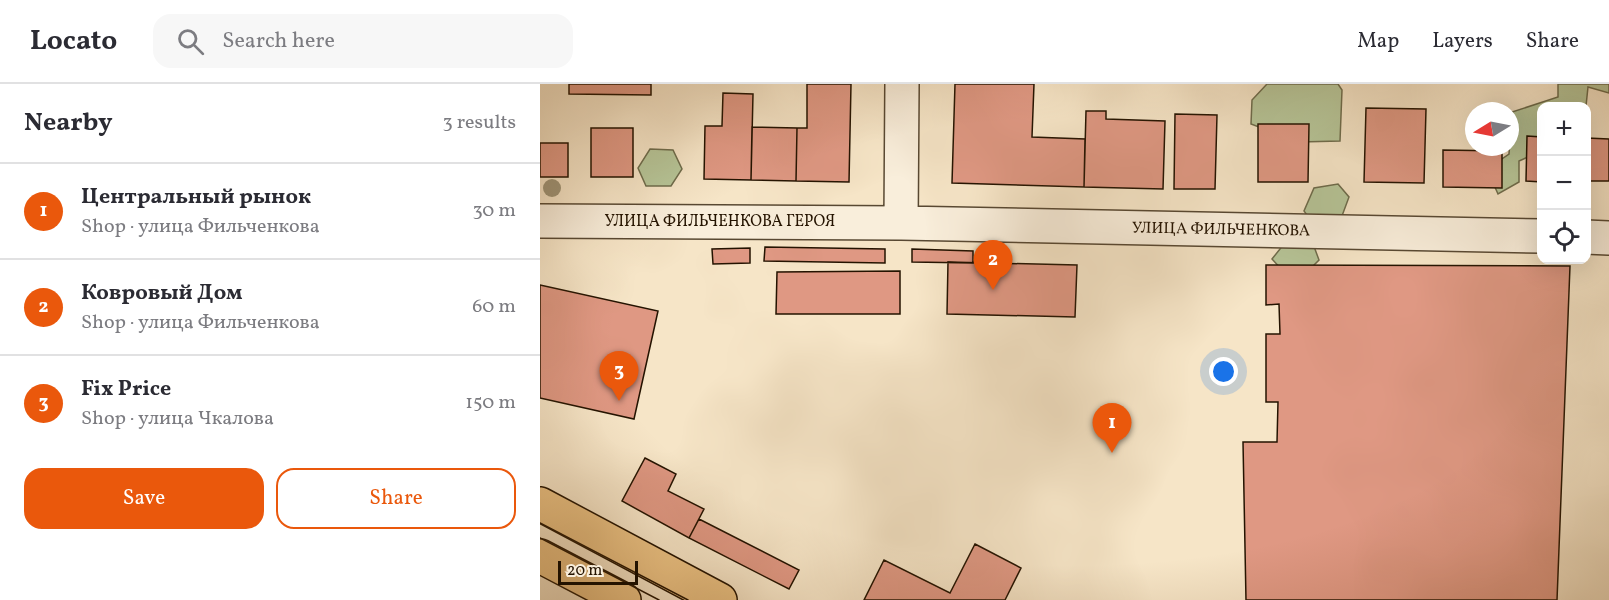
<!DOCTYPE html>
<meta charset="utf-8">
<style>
body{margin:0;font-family:Vollkorn,serif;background:#f7f7f7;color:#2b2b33}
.controls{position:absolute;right:18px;top:18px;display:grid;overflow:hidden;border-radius:12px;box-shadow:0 6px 24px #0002}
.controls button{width:54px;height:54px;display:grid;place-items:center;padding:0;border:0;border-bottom:2px solid #e1e1e2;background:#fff;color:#2b2b33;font:30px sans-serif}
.compass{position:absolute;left:925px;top:18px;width:54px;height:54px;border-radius:50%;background:#fff;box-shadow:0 6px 24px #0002;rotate:260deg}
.scale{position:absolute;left:18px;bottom:15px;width:80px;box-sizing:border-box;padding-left:6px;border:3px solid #241300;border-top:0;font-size:16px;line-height:21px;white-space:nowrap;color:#241300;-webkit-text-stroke:4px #f9eedb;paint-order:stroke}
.you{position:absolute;left:684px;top:288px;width:21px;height:21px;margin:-15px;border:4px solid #fff;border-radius:50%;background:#1a73e8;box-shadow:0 0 0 9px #1a73e833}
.badge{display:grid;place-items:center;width:39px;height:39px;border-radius:50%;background:#ea580c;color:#fff;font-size:20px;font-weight:700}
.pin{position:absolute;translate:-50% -50px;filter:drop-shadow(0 2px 3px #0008)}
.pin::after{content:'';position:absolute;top:32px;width:21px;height:18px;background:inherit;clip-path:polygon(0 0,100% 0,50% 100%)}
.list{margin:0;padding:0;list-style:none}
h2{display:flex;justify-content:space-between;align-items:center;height:78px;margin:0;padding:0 24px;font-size:26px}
h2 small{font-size:20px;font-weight:400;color:#7c7c81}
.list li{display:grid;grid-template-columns:39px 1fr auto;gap:18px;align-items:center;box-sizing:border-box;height:96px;padding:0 24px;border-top:2px solid #e1e1e2}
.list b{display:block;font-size:22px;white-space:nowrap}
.list p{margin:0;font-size:20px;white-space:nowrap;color:#7c7c81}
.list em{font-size:20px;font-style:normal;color:#7c7c81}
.actions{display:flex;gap:12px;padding:18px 24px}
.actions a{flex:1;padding:14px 0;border:2px solid #ea580c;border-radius:18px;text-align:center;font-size:21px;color:#ea580c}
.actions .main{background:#ea580c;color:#fff}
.icon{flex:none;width:33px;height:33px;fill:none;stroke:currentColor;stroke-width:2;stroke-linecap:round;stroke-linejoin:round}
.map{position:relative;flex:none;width:1069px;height:516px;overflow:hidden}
header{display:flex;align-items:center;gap:36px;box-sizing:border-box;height:84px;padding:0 30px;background:#fff;border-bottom:2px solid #e1e1e2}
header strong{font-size:28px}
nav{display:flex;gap:33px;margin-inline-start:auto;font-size:21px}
.search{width:420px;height:54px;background:#f7f7f7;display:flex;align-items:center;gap:15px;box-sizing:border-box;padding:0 21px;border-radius:18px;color:#7c7c81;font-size:22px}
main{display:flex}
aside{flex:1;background:#fff}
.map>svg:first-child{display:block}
</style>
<header>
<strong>Locato</strong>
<div class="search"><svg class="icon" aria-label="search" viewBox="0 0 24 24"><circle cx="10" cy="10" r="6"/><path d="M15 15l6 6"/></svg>Search here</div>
<nav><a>Map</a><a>Layers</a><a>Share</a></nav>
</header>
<main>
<aside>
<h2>Nearby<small>3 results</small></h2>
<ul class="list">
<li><span class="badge">1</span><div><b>Центральный рынок</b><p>Shop · улица Фильченкова</p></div><em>30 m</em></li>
<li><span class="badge">2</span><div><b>Ковровый Дом</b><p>Shop · улица Фильченкова</p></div><em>60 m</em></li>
<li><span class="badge">3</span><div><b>Fix Price</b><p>Shop · улица Чкалова</p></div><em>150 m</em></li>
</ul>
<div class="actions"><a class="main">Save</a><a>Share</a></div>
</aside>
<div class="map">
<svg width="1069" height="516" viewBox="0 0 1069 516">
<rect width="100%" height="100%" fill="#f6e5c7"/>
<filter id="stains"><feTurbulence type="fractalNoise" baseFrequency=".00333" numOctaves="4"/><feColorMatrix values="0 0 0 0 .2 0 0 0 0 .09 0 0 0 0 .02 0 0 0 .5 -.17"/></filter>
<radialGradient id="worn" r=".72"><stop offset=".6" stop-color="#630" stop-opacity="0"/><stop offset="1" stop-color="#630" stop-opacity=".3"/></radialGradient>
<!-- green -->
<path fill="#b7c699" stroke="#6e6c4c" stroke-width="1.5" d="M727 0H798L802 6 800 57 759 58 711 40 712 16Z
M1018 0H1069V9L1048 3 1046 22H1002L1001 67 979 77V98L958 110 947 85 969 70 972 28 1018 13Z
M110 65 133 66 142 85 131 102H106L98 84Z
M798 100 809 113 799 140 775 142 764 127 774 104Z
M772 157 779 176 767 188 743 187 732 175 744 160Z"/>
<!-- building -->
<path fill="#df9883" stroke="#241300" stroke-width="1.5" d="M29 0H111V11L29 10Z
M267 0H311L309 98 256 97 257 44H267Z
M415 0H494L492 53 545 55 544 103 412 99Z
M183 9 213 10 211 96 164 95 165 42H182Z
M826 24 886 25 884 99 824 98Z
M546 27H566V35L625 37 623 105 544 103Z
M635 30 677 31 675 105H634Z
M718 40H769L768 98H718Z
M212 43 257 44 256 97 211 96Z
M51 44H93V93H51Z
M987 52 1002 53V98L986 97Z
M1047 54 1069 55V97H1047Z
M0 59H28V93H0Z
M903 66 962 67V104L903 103Z
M225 163 345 165V179L224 177Z
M210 164V179L173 180 172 165Z
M372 165 433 167V179L372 178Z
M408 178 537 181 535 233 407 230Z
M726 181 1030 182 1017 516H706L703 358H737L738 318H726V250H740L739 220 726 221Z
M360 187V230H236L237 188Z
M0 201 118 227 94 335 0 314Z
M105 374 136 390 128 407 164 425 149 454 82 417Z
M159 435 259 486 249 505 149 454Z
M435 460 481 484 465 516H324L344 476 410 509Z"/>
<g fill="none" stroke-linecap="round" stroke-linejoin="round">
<defs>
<path id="minor" d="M0 137 361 139 1002 152
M361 139 362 0
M1046 153 1069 154"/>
<path id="major" d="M0 420 180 516
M0 472 84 516"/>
</defs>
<!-- minor casing -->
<use href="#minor" stroke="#584832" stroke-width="36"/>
<!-- major casing -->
<use href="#major" stroke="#241300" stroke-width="36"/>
<!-- minor -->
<use href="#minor" stroke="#f9eedb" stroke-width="33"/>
<!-- major -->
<use href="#major" stroke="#ebc284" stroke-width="33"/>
<!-- tram -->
<path stroke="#241300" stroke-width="1.5" d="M0 439 148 516
M0 454 119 516"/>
</g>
<!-- trees -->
<circle fill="#9f9477" cx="12" cy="104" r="9"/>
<g text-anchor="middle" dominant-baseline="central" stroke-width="4.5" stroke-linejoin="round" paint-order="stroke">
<!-- street labels -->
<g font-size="16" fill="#241300" stroke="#f9eedb">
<text x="180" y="138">УЛИЦА ФИЛЬЧЕНКОВА ГЕРОЯ</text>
<text transform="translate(681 146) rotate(1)">УЛИЦА ФИЛЬЧЕНКОВА</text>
</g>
</g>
<rect width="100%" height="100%" filter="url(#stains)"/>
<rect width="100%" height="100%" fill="url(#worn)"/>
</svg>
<div class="controls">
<button>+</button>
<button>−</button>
<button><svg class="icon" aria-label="locate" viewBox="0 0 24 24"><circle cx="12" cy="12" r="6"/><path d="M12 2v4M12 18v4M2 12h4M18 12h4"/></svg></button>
</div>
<svg class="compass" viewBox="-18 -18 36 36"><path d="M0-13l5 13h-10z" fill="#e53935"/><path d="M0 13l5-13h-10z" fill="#7c7c81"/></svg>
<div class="scale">20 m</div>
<div class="you"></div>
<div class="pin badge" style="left:572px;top:369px">1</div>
<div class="pin badge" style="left:453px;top:206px">2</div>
<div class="pin badge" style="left:79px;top:317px">3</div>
</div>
</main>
